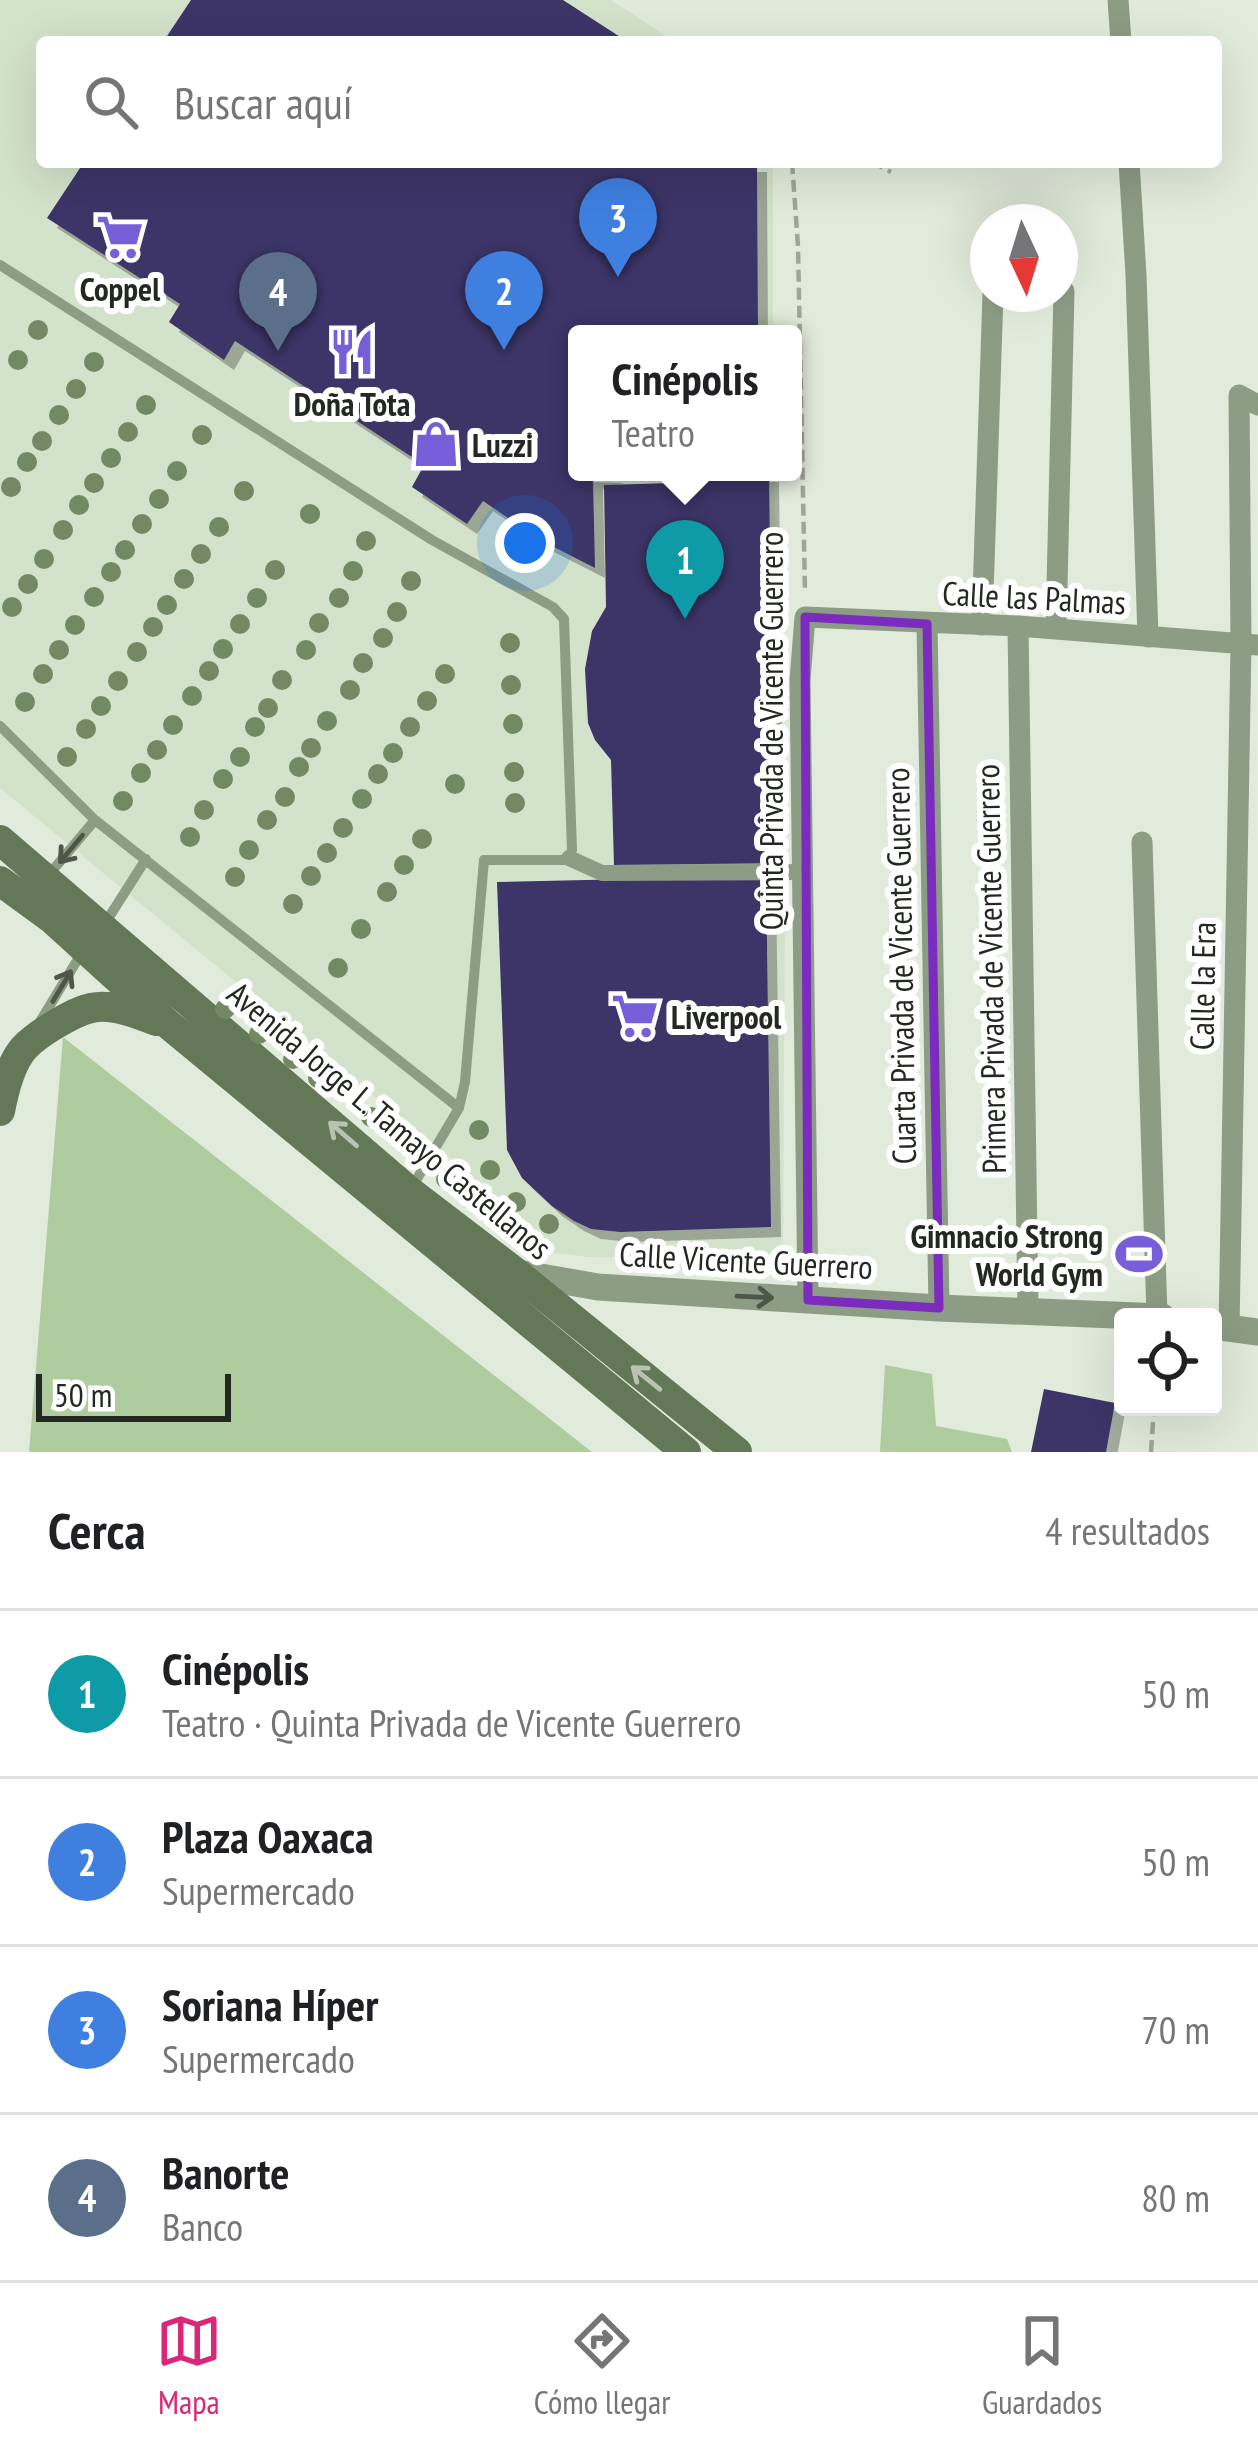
<!DOCTYPE html>
<html lang="es">
<meta charset="utf-8">
<style>
body{margin:0;font-family:"PT Sans Narrow",sans-serif;background:#f6f6f6;color:#202124}
.controls{position:absolute;right:36px;bottom:36px;display:grid;overflow:hidden;border-radius:12px;box-shadow:0 12px 48px #0002}
.controls button{width:108px;height:108px;display:grid;place-items:center;padding:0;border:0;border-bottom:3px solid #e0e0e0;background:#fff;color:#202124;font:60px sans-serif}
.compass{position:absolute;left:970px;top:204px;width:108px;height:108px;border-radius:50%;background:#fff;box-shadow:0 12px 48px #0002;rotate:176deg}
.scale{position:absolute;left:36px;bottom:30px;width:195px;box-sizing:border-box;padding-left:12px;border:6px solid #242822;border-top:0;font-size:33px;line-height:42px;white-space:nowrap;color:#242822;-webkit-text-stroke:9px #fff;paint-order:stroke}
.you{position:absolute;left:525px;top:543px;width:42px;height:42px;margin:-30px;border:9px solid #fff;border-radius:50%;background:#1a73e8;box-shadow:0 0 0 18px #1a73e833}
.badge{display:grid;place-items:center;width:78px;height:78px;border-radius:50%;background:#db2777;color:#fff;font-size:39px;font-weight:700}
.pin{position:absolute;translate:-50% -99px;filter:drop-shadow(0 3px 6px #0008)}
.pin::after{content:'';position:absolute;top:63px;width:42px;height:36px;background:inherit;clip-path:polygon(0 0,100% 0,50% 100%)}
.popup{position:absolute;left:568px;top:325px;width:234px;height:156px;box-sizing:border-box;display:grid;place-content:center;border-radius:12px;background:#fff;filter:drop-shadow(0 3px 9px #0005);font-size:39px;white-space:nowrap;color:#757577}
.popup b{font-size:45px;color:#202124}
.popup::after{content:'';position:absolute;left:50%;top:100%;margin-left:-24px;border:24px solid transparent;border-top-color:#fff}
.list{margin:0;padding:0;list-style:none}
h2{display:flex;justify-content:space-between;align-items:center;height:156px;margin:0;padding:0 48px;font-size:51px}
h2 small{font-size:39px;font-weight:400;color:#757577}
.list li{display:grid;grid-template-columns:78px 1fr auto;gap:36px;align-items:center;box-sizing:border-box;height:168px;padding:0 48px;border-top:3px solid #e0e0e0}
.list b{display:block;font-size:45px;white-space:nowrap}
.list p{margin:0;font-size:39px;white-space:nowrap;color:#757577}
.list em{font-size:39px;font-style:normal;color:#757577}
.icon{flex:none;width:66px;height:66px;fill:none;stroke:currentColor;stroke-width:2;stroke-linecap:round;stroke-linejoin:round}
.map{position:relative;flex:none;width:1258px;height:1452px;overflow:hidden}
.search{position:absolute;background:#fff;box-shadow:0 12px 48px #0002;left:36px;right:36px;top:36px;height:132px;display:flex;align-items:center;gap:30px;box-sizing:border-box;padding:0 42px;border-radius:12px;color:#757577;font-size:45px}
.sheet{height:828px;background:#fff}
nav{display:flex;justify-content:space-around;align-items:center;box-sizing:border-box;height:168px;border-top:3px solid #e0e0e0;background:#fff;font-size:33px;color:#757577}
nav a{display:grid;justify-items:center;gap:6px}
nav .on{color:#db2777}
.map>svg:first-child{display:block}
</style>
<div class="map">
<svg width="1258" height="1452" viewBox="0 0 1258 1452">
<defs>
<filter id="shadow"><feDropShadow dx="10" dy="10" stdDeviation="0" flood-color="#0004"/></filter>
</defs>
<rect width="100%" height="100%" fill="#e1ebdb"/>
<!-- built -->
<path fill="#d3e2cb" d="M0 0H611L675 42H42V162H773V334H577V472H774L785 878 783 1261 589 1257 554 1253 456 1163 0 788Z"/>
<!-- green -->
<path fill="#afcc9e" d="M63 1037 592 1452H29Z
M885 1365 932 1374 936 1426 1007 1439 1012 1452H880Z"/>
<!-- building -->
<path fill="#3c3567" filter="url(#shadow)" d="M191 0H563L628 42H163Z
M84 162H757L758 334H577V472L614 473 593 479 595 568 542 541 483 501 467 524 412 487 424 465 235 341 224 360 169 322 180 304 47 218Z
M673 472H769L774 863 614 865 611 760 595 740 588 723 585 669 592 631 606 607 604 485 673 483Z
M766 876 771 1227 620 1232 591 1229 574 1221 552 1206 522 1178 507 1150 497 882Z
M1044 1389 1115 1403 1106 1452H1031Z"/>
<g fill="none" stroke-linecap="round" stroke-linejoin="round">
<!-- path -->
<path stroke="#9ea699" stroke-width="4.5" stroke-dasharray="12 6" stroke-linecap="butt" d="M792 162 798 246 805 593
M872 162 891 172
M1151 1452 1154 1407"/>
<!-- service -->
<path stroke="#8d9c85" stroke-width="10" d="M0 265 432 540 553 607 564 619 572 850 569 858 564 860H484L465 1082 459 1108 411 1189
M0 726 95 820 459 1108
M47 877 95 820
M104 925 146 859
M38 1025 81 954"/>
<!-- pedestrian -->
<path stroke="#8d9c85" stroke-width="16" d="M569 858 602 873 803 872"/>
<!-- minor -->
<path stroke="#8d9c85" stroke-width="21" d="M1118 0 1121 42
M1129 162 1136 275 1148 637
M927 624 939 1308
M982 625 993 294
M1018 626 1028 1311
M1056 629 1064 291
M1142 842 1157 1316
M808 1300 800 680 805 617 1018 626 1258 645
M1229 1329 1241 644 1239 395 1258 405"/>
<!-- tertiary -->
<path stroke="#8d9c85" stroke-width="27" d="M512 1272 598 1287 939 1308 1162 1317
M1213 1326 1258 1332"/>
<!-- secondary -->
<path stroke="#637856" stroke-width="30" d="M0 840 409 1191 515 1272 737 1452
M0 881 52 919 169 1025 686 1452
M0 1111C4 1090 10 1064 24 1048 37 1034 73 1012 91 1008 113 1003 137 1014 157 1021"/>
</g>
<!-- trees -->
<g fill="#738963">
<circle cx="38" cy="330" r="10"/>
<circle cx="18" cy="360" r="10"/>
<circle cx="94" cy="362" r="10"/>
<circle cx="76" cy="389" r="10"/>
<circle cx="146" cy="405" r="10"/>
<circle cx="59" cy="415" r="10"/>
<circle cx="128" cy="432" r="10"/>
<circle cx="202" cy="435" r="10"/>
<circle cx="42" cy="441" r="10"/>
<circle cx="111" cy="458" r="10"/>
<circle cx="27" cy="462" r="10"/>
<circle cx="177" cy="471" r="10"/>
<circle cx="94" cy="483" r="10"/>
<circle cx="11" cy="487" r="10"/>
<circle cx="244" cy="491" r="10"/>
<circle cx="159" cy="499" r="10"/>
<circle cx="79" cy="505" r="10"/>
<circle cx="310" cy="514" r="10"/>
<circle cx="142" cy="524" r="10"/>
<circle cx="219" cy="527" r="10"/>
<circle cx="63" cy="530" r="10"/>
<circle cx="366" cy="541" r="10"/>
<circle cx="125" cy="550" r="10"/>
<circle cx="201" cy="554" r="10"/>
<circle cx="44" cy="559" r="10"/>
<circle cx="275" cy="570" r="10"/>
<circle cx="353" cy="571" r="10"/>
<circle cx="111" cy="572" r="10"/>
<circle cx="184" cy="579" r="10"/>
<circle cx="411" cy="581" r="10"/>
<circle cx="28" cy="584" r="10"/>
<circle cx="94" cy="597" r="10"/>
<circle cx="257" cy="598" r="10"/>
<circle cx="339" cy="598" r="10"/>
<circle cx="167" cy="605" r="10"/>
<circle cx="12" cy="607" r="10"/>
<circle cx="397" cy="612" r="10"/>
<circle cx="319" cy="623" r="10"/>
<circle cx="240" cy="624" r="10"/>
<circle cx="75" cy="625" r="10"/>
<circle cx="153" cy="627" r="10"/>
<circle cx="383" cy="638" r="10"/>
<circle cx="510" cy="643" r="10"/>
<circle cx="223" cy="649" r="10"/>
<circle cx="59" cy="650" r="10"/>
<circle cx="306" cy="650" r="10"/>
<circle cx="137" cy="652" r="10"/>
<circle cx="363" cy="663" r="10"/>
<circle cx="209" cy="671" r="10"/>
<circle cx="43" cy="674" r="10"/>
<circle cx="445" cy="674" r="10"/>
<circle cx="282" cy="680" r="10"/>
<circle cx="118" cy="681" r="10"/>
<circle cx="511" cy="685" r="10"/>
<circle cx="350" cy="690" r="10"/>
<circle cx="192" cy="696" r="10"/>
<circle cx="427" cy="701" r="10"/>
<circle cx="25" cy="702" r="10"/>
<circle cx="101" cy="706" r="10"/>
<circle cx="268" cy="708" r="10"/>
<circle cx="327" cy="721" r="10"/>
<circle cx="513" cy="724" r="10"/>
<circle cx="173" cy="725" r="10"/>
<circle cx="255" cy="727" r="10"/>
<circle cx="410" cy="727" r="10"/>
<circle cx="86" cy="729" r="10"/>
<circle cx="311" cy="748" r="10"/>
<circle cx="157" cy="750" r="10"/>
<circle cx="393" cy="753" r="10"/>
<circle cx="67" cy="757" r="10"/>
<circle cx="240" cy="757" r="10"/>
<circle cx="299" cy="767" r="10"/>
<circle cx="514" cy="772" r="10"/>
<circle cx="141" cy="773" r="10"/>
<circle cx="378" cy="774" r="10"/>
<circle cx="223" cy="779" r="10"/>
<circle cx="455" cy="784" r="10"/>
<circle cx="285" cy="797" r="10"/>
<circle cx="362" cy="799" r="10"/>
<circle cx="123" cy="801" r="10"/>
<circle cx="515" cy="803" r="10"/>
<circle cx="204" cy="810" r="10"/>
<circle cx="267" cy="820" r="10"/>
<circle cx="343" cy="828" r="10"/>
<circle cx="190" cy="837" r="10"/>
<circle cx="422" cy="839" r="10"/>
<circle cx="249" cy="850" r="10"/>
<circle cx="327" cy="853" r="10"/>
<circle cx="404" cy="865" r="10"/>
<circle cx="311" cy="876" r="10"/>
<circle cx="235" cy="877" r="10"/>
<circle cx="387" cy="892" r="10"/>
<circle cx="293" cy="904" r="10"/>
<circle cx="361" cy="929" r="10"/>
<circle cx="338" cy="968" r="10"/>
<circle cx="225" cy="1009" r="10"/>
<circle cx="259" cy="1034" r="10"/>
<circle cx="293" cy="1059" r="10"/>
<circle cx="318" cy="1078" r="10"/>
<circle cx="371" cy="1117" r="10"/>
<circle cx="479" cy="1130" r="10"/>
<circle cx="490" cy="1170" r="10"/>
<circle cx="446" cy="1179" r="10"/>
<circle cx="516" cy="1202" r="10"/>
<circle cx="549" cy="1224" r="10"/>
</g>
<!-- one-way arrows -->
<defs><path id="oneway-shaft" d="M-6 0H5M1.5-3L5.5 0L1.5 3" fill="none" stroke-width="1.6" stroke-linecap="round" stroke-linejoin="round" transform="scale(3)"/></defs>
<g stroke="#4e564a">
<use href="#oneway-shaft" transform="translate(71 849) rotate(130)"/>
<use href="#oneway-shaft" transform="translate(62 986) rotate(-59)"/>
<use href="#oneway-shaft" transform="translate(755 1297) rotate(3)"/>
</g>
<g stroke="#b9c2b3">
<use href="#oneway-shaft" transform="translate(343 1134) rotate(-139)"/>
<use href="#oneway-shaft" transform="translate(646 1378) rotate(-141)"/>
</g>
<!-- marked area -->
<path fill="none" stroke="#7b2cbf" stroke-width="9" stroke-linejoin="round" d="M805 617 927 624 939 1308 808 1300Z"/>
<!-- icons -->
<defs>
<symbol id="supermarket-bare" viewBox="-9 -9 18 18"><path d="M-6-5.5h2.5l.6 2H6L4.5 2H-2.5L-4.4-4H-6ZM-1.5 3.2a1.3 1.3 0 1 0 .1 0ZM3 3.2a1.3 1.3 0 1 0 .1 0Z" fill="#775fda" stroke="#fff" stroke-width="2.5" paint-order="stroke"/></symbol>
<symbol id="restaurant-bare" viewBox="-9 -9 18 18"><path d="M-5-6h1v4h1v-4h1v4h1v-4h1v5L-1.5 .5V6h-2V.5L-5-1ZM5-6V6H3V1.5H1.5Q1.5-4 5-6Z" fill="#775fda" stroke="#fff" stroke-width="2.5" paint-order="stroke"/></symbol>
<symbol id="shop-bare" viewBox="-9 -9 18 18"><path d="M-5-2.5h2.3a2.7 3.5 0 0 1 5.4 0H5L5.5 6h-11ZM-1.5-2.5h3a1.5 2.3 0 0 0-3 0Z" fill="#775fda" stroke="#fff" stroke-width="2.5" paint-order="stroke"/></symbol>
<symbol id="stadium-bare" viewBox="-9 -9 18 18"><path d="M0-5a6.5 5 0 1 0 0 10a6.5 5 0 1 0 0-10ZM-3.5-1.8h7v3.6h-7Z" fill="#775fda" stroke="#fff" stroke-width="2.5" paint-order="stroke"/></symbol>
</defs>
<g fill-rule="evenodd">
<use href="#supermarket-bare" x="87" y="204" width="66" height="66"/>
<use href="#restaurant-bare" x="319" y="319" width="66" height="66"/>
<use href="#shop-bare" x="403" y="411" width="66" height="66"/>
<use href="#supermarket-bare" x="602" y="983" width="66" height="66"/>
<use href="#stadium-bare" x="1106" y="1221" width="66" height="66"/>
</g>
<g text-anchor="middle" dominant-baseline="central" stroke-width="12" stroke-linejoin="round" paint-order="stroke">
<!-- poi labels -->
<g font-size="33" font-weight="bold" fill="#242822" stroke="#fff">
<text x="120" y="288">Coppel</text>
<text x="352" y="403">Doña Tota</text>
<text x="472" y="444" text-anchor="start">Luzzi</text>
<text x="671" y="1016" text-anchor="start">Liverpool</text>
<text x="1103" y="1235" text-anchor="end">Gimnacio Strong<tspan x="1103" dy="38">World Gym</tspan></text>
</g>
<!-- street labels -->
<g font-size="33" fill="#242822" stroke="#fff">
<text transform="translate(1034 597) rotate(3)">Calle las Palmas</text>
<text transform="translate(770 731) rotate(-90)">Quinta Privada de Vicente Guerrero</text>
<text transform="translate(900 966) rotate(-91)">Cuarta Privada de Vicente Guerrero</text>
<text transform="translate(990 969) rotate(-91)">Primera Privada de Vicente Guerrero</text>
<text transform="translate(1202 986) rotate(-89)">Calle la Era</text>
<text transform="translate(390 1120) rotate(40)">Avenida Jorge L. Tamayo Castellanos</text>
<text transform="translate(746 1260) rotate(3)">Calle Vicente Guerrero</text>
</g>
</g>
</svg>
<div class="controls">
<button><svg class="icon" aria-label="locate" viewBox="0 0 24 24"><circle cx="12" cy="12" r="6"/><path d="M12 2v4M12 18v4M2 12h4M18 12h4"/></svg></button>
</div>
<svg class="compass" viewBox="-18 -18 36 36"><path d="M0-13l5 13h-10z" fill="#e53935"/><path d="M0 13l5-13h-10z" fill="#757577"/></svg>
<div class="scale">50 m</div>
<div class="you"></div>
<div class="pin badge" style="left:685px;top:619px;background:#0f9aa8">1</div>
<div class="popup"><b>Cinépolis</b>Teatro</div>
<div class="pin badge" style="left:504px;top:350px;background:#3f7fe0">2</div>
<div class="pin badge" style="left:618px;top:277px;background:#3f7fe0">3</div>
<div class="pin badge" style="left:278px;top:351px;background:#5c6f8a">4</div>
<div class="search"><svg class="icon" aria-label="search" viewBox="0 0 24 24"><circle cx="10" cy="10" r="6"/><path d="M15 15l6 6"/></svg>Buscar aquí</div>
</div>
<section class="sheet">
<h2>Cerca<small>4 resultados</small></h2>
<ul class="list">
<li><span class="badge" style="background:#0f9aa8">1</span><div><b>Cinépolis</b><p>Teatro · Quinta Privada de Vicente Guerrero</p></div><em>50 m</em></li>
<li><span class="badge" style="background:#3f7fe0">2</span><div><b>Plaza Oaxaca</b><p>Supermercado</p></div><em>50 m</em></li>
<li><span class="badge" style="background:#3f7fe0">3</span><div><b>Soriana Híper</b><p>Supermercado</p></div><em>70 m</em></li>
<li><span class="badge" style="background:#5c6f8a">4</span><div><b>Banorte</b><p>Banco</p></div><em>80 m</em></li>
</ul>
</section>
<nav>
<a class="on"><svg class="icon" aria-label="map" viewBox="0 0 24 24"><path d="M3 6l6-2 6 2 6-2v14l-6 2-6-2-6 2zM9 4v14M15 6v14"/></svg>Mapa</a>
<a><svg class="icon" aria-label="directions" viewBox="0 0 24 24"><path d="M12 3l9 9-9 9-9-9zM9 14v-3h6M13 9l2 2-2 2"/></svg>Cómo llegar</a>
<a><svg class="icon" aria-label="saved" viewBox="0 0 24 24"><path d="M7 4h10v16l-5-4-5 4z"/></svg>Guardados</a>
</nav>
